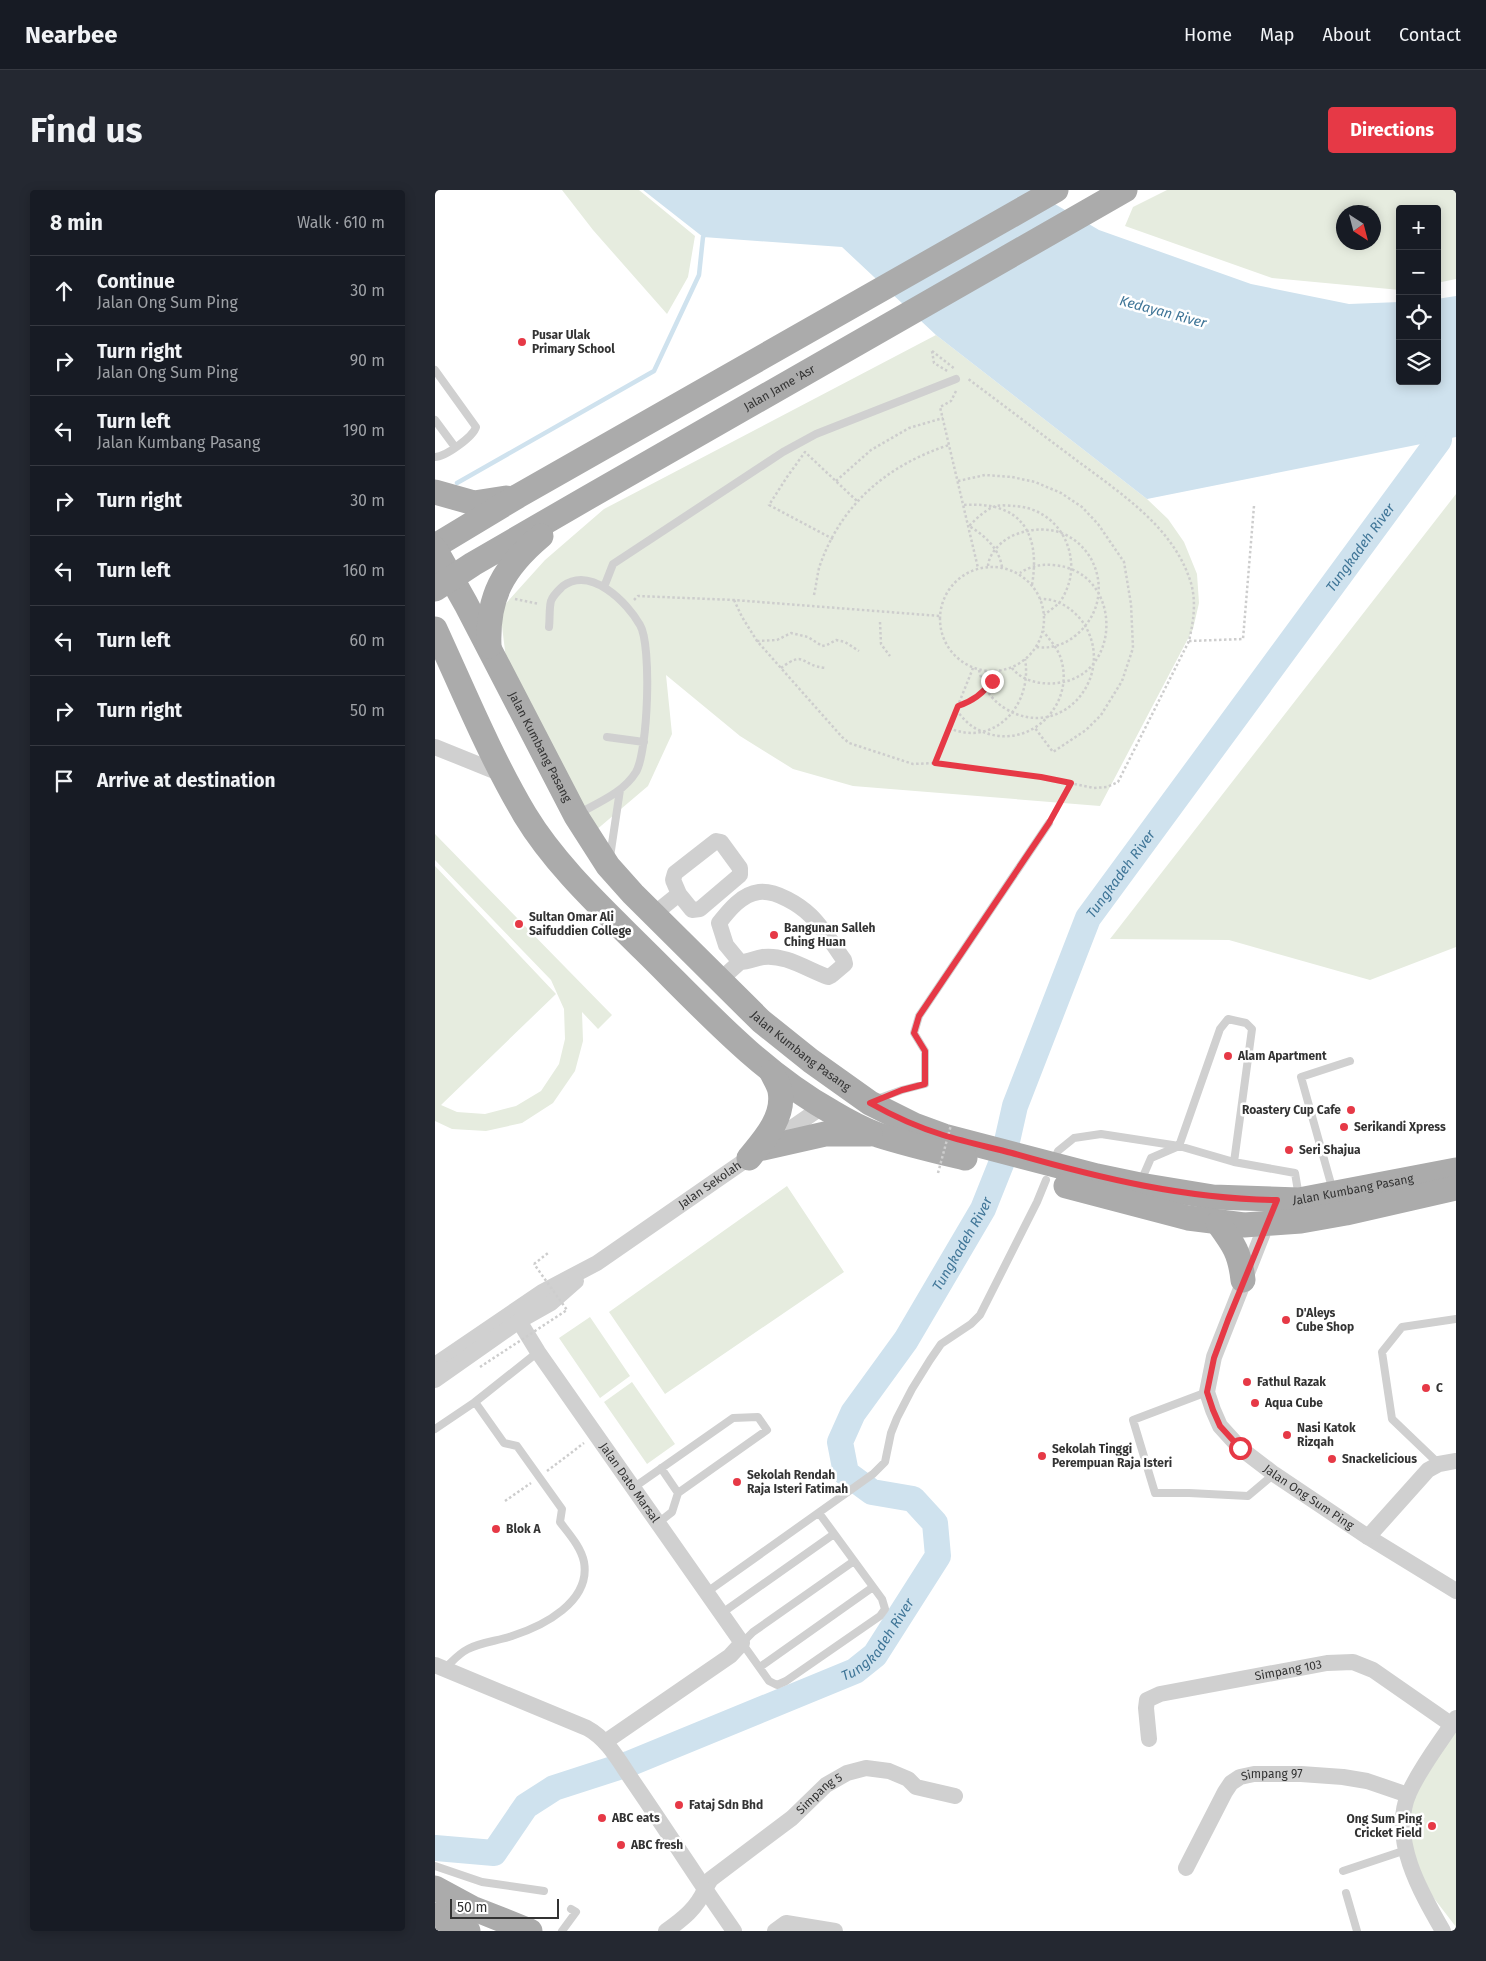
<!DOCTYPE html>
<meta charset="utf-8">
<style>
body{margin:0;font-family:"Fira Sans",sans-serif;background:#242831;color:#f1f3f6}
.controls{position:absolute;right:15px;top:15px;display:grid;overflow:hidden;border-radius:5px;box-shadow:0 2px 12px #0003}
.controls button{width:45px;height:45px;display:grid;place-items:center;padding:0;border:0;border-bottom:1px solid #363941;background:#171b24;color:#f1f3f6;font:25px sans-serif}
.compass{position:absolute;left:901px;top:15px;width:45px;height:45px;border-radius:50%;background:#171b24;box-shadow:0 2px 12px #0003;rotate:144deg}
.scale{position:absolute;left:15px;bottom:12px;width:109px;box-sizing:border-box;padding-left:5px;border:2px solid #333;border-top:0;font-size:14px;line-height:18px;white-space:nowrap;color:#333;-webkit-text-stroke:4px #fff;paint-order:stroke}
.stop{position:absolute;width:15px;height:15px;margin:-11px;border:4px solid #e63946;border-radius:50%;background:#fff}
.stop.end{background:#e63946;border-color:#fff;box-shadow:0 1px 5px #0008}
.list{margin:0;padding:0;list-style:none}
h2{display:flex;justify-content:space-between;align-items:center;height:65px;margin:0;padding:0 20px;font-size:21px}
h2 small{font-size:16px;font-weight:400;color:#9ea1a6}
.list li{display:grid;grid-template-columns:32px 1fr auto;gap:15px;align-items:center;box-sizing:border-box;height:70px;padding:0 20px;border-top:1px solid #363941}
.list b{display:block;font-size:19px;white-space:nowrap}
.list p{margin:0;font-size:16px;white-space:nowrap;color:#9ea1a6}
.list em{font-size:16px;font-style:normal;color:#9ea1a6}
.icon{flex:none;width:28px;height:28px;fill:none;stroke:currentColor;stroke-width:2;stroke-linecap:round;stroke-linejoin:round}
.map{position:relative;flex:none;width:1021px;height:1741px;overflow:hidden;border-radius:5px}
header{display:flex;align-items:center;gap:30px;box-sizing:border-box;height:70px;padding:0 25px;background:#171b24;border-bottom:1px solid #363941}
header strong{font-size:24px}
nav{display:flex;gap:28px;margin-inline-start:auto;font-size:18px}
.intro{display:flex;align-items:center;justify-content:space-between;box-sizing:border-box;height:120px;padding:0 30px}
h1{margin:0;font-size:35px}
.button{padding:12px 22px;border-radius:5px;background:#e63946;color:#fff;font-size:18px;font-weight:700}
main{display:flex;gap:30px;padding:0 30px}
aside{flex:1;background:#171b24;border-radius:5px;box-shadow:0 2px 12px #0003}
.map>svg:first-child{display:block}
</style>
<header>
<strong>Nearbee</strong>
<nav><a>Home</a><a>Map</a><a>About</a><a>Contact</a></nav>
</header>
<div class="intro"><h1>Find us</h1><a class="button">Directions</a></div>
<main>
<aside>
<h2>8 min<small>Walk · 610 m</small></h2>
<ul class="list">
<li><svg class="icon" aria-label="ahead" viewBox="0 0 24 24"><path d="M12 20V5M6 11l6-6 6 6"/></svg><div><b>Continue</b><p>Jalan Ong Sum Ping</p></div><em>30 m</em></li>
<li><svg class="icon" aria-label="right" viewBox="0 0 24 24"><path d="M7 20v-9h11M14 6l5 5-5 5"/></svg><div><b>Turn right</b><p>Jalan Ong Sum Ping</p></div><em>90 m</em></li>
<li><svg class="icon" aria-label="left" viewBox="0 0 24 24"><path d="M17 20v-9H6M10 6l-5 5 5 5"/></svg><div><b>Turn left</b><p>Jalan Kumbang Pasang</p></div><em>190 m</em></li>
<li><svg class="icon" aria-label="right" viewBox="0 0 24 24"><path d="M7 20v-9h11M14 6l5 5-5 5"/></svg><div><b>Turn right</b></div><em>30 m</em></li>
<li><svg class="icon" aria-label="left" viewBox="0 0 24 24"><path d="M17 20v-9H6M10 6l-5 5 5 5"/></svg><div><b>Turn left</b></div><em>160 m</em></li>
<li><svg class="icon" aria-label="left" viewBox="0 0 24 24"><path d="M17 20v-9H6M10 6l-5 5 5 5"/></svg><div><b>Turn left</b></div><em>60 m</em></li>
<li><svg class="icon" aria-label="right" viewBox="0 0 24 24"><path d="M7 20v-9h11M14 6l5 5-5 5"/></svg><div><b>Turn right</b></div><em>50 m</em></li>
<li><svg class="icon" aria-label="arrive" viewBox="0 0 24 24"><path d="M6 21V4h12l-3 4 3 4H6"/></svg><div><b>Arrive at destination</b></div></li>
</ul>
</aside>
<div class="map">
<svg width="1021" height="1741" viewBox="0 0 1021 1741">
<rect width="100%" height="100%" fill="#fff"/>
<!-- green -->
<path fill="#e6ecdf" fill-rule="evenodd" d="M127 0H204L260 46 253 87 232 124 158 40Z
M732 0H1021V89L1002 93V19H965V100L837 88 690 36 698 17ZM908 22H938V52H908Z
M501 145 712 309 733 329 749 352 762 384 764 413 758 439 665 616 418 596 358 579 305 546 231 485 237 544 213 596 160 641 73 485 65 420 110 370 169 319Z
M1021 304V757L935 790 794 750 675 749Z
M0 644 177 825 163 839 147 822 148 851 140 881 118 913 87 933 51 941 17 939 0 931V676L121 804 6 915 22 922 50 924 81 916 106 901 124 874 130 849 129 819 116 790 0 670Z
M352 996 409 1082 230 1204 174 1122Z
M155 1127 195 1186 165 1208 124 1148Z
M197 1192 240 1254 212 1274 169 1212Z
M1021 1526V1737L998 1707 973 1668V1605Z"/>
<!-- water -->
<path fill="#cfe2ee" d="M208 0H596L664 40 816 94 914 114 965 112V191H1002V109L1021 106V247L712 309 501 145 407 57 268 47Z"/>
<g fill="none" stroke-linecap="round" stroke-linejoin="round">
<!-- stream -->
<path stroke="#cfe2ee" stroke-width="4.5" d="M22 293 219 181 264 85 268 47 271 43"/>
<!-- river -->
<path stroke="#cfe2ee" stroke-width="26" id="s1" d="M0 1658 59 1663 91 1616 119 1598 196 1573 420 1481 440 1465 503 1366 500 1333 478 1309 437 1302 411 1283 405 1252 418 1223 471 1150 548 1019 568 969 580 916 653 728 1004 250 1007 213"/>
<!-- path -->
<path stroke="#cdcdcd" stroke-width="2.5" stroke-dasharray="2.5 2.5" stroke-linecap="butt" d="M497 161 520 179
M497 161 499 173 514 182
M521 201 516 211 505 217 543 378
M401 291 436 260 474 238 508 228
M523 291 550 285 577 287 600 292 626 303 647 317 663 334 689 372 696 414 698 458 687 491 666 525 651 540 618 562 600 538
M529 315C585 311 606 342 597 395
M398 349 334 315 352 287 370 262 422 311
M553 376C554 362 569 348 582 344 650 319 693 403 640 446 629 455 615 459 601 457
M505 429a52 52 0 1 1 104 0a52 52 0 1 1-104 0Z
M567 377C564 358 549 345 534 336 541 329 549 321 558 317 564 314 574 316 581 316 618 319 642 353 635 389 633 397 629 407 624 413 620 417 614 421 609 425
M379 405C381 396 382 387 384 378 405 315 452 275 514 255
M80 409 104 414
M199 410 203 406 299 410 505 426
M299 410 307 427 322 451 407 547 414 553 478 574 500 573 605 587 659 598 672 597 683 592 754 451C759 429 762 408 754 387 734 332 680 300 636 266 601 240 567 214 532 188
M445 432 446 454 455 466
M322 451 342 450 356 443 373 447 387 456 392 455 401 450 410 452 424 461
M754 451 808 449 819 316
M346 478C371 459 365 476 391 478
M577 478C587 491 606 495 622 493 689 486 688 380 618 375 606 374 595 376 585 383
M544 480C548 497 556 510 571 519 628 553 684 483 647 431 637 418 621 408 605 409
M523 516C540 510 554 500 560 483
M521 520C528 528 534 536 544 540 592 564 643 515 625 466 621 456 614 449 608 441
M514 538C560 558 598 514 590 469
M500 573 538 478
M618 625 635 593
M99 1074 113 1063
M112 1281 149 1253
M70 1311 96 1293"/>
<!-- service -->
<path stroke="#d0d0d0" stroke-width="8" d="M0 180 41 237C38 247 10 267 0 267
M0 230 20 257
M169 397 178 374 348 262 381 244 521 189
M114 437C115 429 114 418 116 411 118 405 124 400 128 396 156 376 192 412 205 435 217 455 213 561 201 582 188 603 164 612 143 624
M172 547 209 552
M175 667 185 600
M442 909 467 900 490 894V861L479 843 484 826 614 633
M619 970 623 961 639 948 666 944 744 956 799 972 860 983 864 1007
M706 991 716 968 744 956 785 839 793 829 811 833 817 839 799 972
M898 1001 866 887 915 871
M772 1202 698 1230 720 1303H754L813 1306 839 1284
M0 1239 40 1212
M1004 1274 957 1229 947 1162 967 1137 1021 1129
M226 1278 243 1303
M198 1298 298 1228 323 1227 332 1240 243 1303 237 1322 223 1333
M384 1323 447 1409 450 1419 445 1426 351 1491 342 1495 334 1491 307 1453 318 1442 419 1371
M272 1402 438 1284 450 1272 456 1243 462 1228 477 1199 495 1170 506 1154 536 1134 545 1125 602 1012 611 990
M287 1423 399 1344
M325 1477 438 1397
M9 1479C17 1472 23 1464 33 1459 46 1452 63 1451 77 1446 108 1436 156 1412 149 1372 146 1357 134 1344 125 1332L127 1319 82 1256 69 1253 40 1212 103 1162
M0 1676 47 1692 109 1701
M908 1681 971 1660
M911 1703 922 1741
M127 1741 141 1722 136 1719"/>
<!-- minor -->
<g stroke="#d0d0d0" stroke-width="16">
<path d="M0 557 67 584"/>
<path d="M219 724 244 704 257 720 265 719 305 685V678L286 652 281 651 240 683 238 690 244 704"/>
<path d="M285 790 305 772C314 772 320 768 328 767 350 764 373 780 393 787L397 785 410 774 409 770C399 756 389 739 376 726 365 715 341 700 324 702 307 704 294 720 284 733L291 755 305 772"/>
<path id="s2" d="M835 1025 779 1167 772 1202 778 1220 785 1236 805 1258 839 1284 933 1347 1021 1401"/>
<path id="s3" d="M84 1131 103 1162 307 1453 295 1466 170 1552"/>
<path id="s4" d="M0 1175 107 1102 162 1073 387 917"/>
<path d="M0 1190 84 1131 116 1113 141 1091"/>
<path d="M933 1347 993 1280 1004 1274 1021 1271"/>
<path id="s5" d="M0 1475 152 1538C174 1550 185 1573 199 1593 223 1628 246 1663 270 1699L276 1689 357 1628 391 1595 412 1583 431 1578 454 1581 473 1589 481 1597 520 1606"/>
<path id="s6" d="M714 1549 711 1518 712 1510 725 1504 892 1473 918 1472 938 1480 1017 1535"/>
<path id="s7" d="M751 1678 790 1602 796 1593 805 1587 819 1584H866L908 1587 932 1591 973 1605"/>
<path d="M231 1741C248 1729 262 1718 270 1699L299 1741"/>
<path d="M340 1741 351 1733 400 1741"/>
<path d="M1008 1741C986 1703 954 1648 974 1603 986 1576 1005 1553 1021 1528"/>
</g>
<!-- primary -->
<g stroke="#ababab" stroke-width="25">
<path d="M0 302 39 313 71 308"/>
<path d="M0 356 83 306 621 0"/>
<path id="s8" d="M0 359 31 414 141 626 173 676 198 704 326 831 376 871 435 913 479 935 509 946 662 986 705 995 778 1007 864 1010 1021 980"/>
<path id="s9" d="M0 399 38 374 152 308 690 0"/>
<path d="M0 439C29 502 55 566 90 625 121 676 167 718 209 760 268 818 324 881 397 922 412 931 427 939 443 945 471 954 501 961 530 968"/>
<path d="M54 456C52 407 68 378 106 346"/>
<path d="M328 958 390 944H435"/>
<path d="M314 968C329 950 350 927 345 901 344 895 340 889 337 883"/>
<path d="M631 996 753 1028 809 1035 866 1031 911 1023 1021 998"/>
<path d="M783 1033C799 1055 805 1063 808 1090"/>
<path d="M0 1698 37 1718 95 1741"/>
<path d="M0 1725 33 1741"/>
</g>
<!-- path-bridge -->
<path stroke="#cdcdcd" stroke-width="2.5" stroke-dasharray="2.5 2.5" stroke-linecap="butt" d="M503 983 516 935
M45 1177 132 1120 99 1074"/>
</g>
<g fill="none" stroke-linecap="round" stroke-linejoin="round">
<!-- route -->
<path stroke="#e63946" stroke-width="6" d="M557 491C548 504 538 511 523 516L500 573 606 587 636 593 614 633 484 826 479 843 490 861V894L467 900 435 913C458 926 482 937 508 945 530 952 554 957 577 963 664 988 751 1009 842 1010L793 1130 779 1168 772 1202 778 1220 785 1236 805 1258"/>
</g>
<!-- markers -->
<g fill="#e63946" stroke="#fff" stroke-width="2">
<circle cx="87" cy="152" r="5"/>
<circle cx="84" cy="734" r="5"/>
<circle cx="339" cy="745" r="5"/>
<circle cx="793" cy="866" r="5"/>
<circle cx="916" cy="920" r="5"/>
<circle cx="909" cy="937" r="5"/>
<circle cx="854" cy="960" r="5"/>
<circle cx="851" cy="1130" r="5"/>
<circle cx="812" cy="1192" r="5"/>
<circle cx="991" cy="1198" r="5"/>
<circle cx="820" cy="1213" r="5"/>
<circle cx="852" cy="1245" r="5"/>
<circle cx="607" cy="1266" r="5"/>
<circle cx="897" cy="1269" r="5"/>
<circle cx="302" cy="1292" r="5"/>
<circle cx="61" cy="1339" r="5"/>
<circle cx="244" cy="1615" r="5"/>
<circle cx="167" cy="1628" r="5"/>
<circle cx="997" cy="1636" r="5"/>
<circle cx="186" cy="1655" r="5"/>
</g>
<g text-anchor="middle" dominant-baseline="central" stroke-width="5" stroke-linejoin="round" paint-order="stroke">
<!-- poi labels -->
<g font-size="12" font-weight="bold" fill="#333" stroke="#fff" text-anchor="start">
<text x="97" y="145">Pusar Ulak<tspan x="97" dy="14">Primary School</tspan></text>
<text x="94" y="727">Sultan Omar Ali<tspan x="94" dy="14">Saifuddien College</tspan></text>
<text x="349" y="738">Bangunan Salleh<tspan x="349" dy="14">Ching Huan</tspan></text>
<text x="803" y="866">Alam Apartment</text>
<text x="906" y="920" text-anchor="end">Roastery Cup Cafe</text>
<text x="919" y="937">Serikandi Xpress</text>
<text x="864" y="960">Seri Shajua</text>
<text x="861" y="1123">D'Aleys<tspan x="861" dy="14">Cube Shop</tspan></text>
<text x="822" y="1192">Fathul Razak</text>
<text x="1001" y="1198">C</text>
<text x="830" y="1213">Aqua Cube</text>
<text x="862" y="1238">Nasi Katok<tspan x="862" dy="14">Rizqah</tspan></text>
<text x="617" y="1259">Sekolah Tinggi<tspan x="617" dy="14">Perempuan Raja Isteri</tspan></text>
<text x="907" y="1269">Snackelicious</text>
<text x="312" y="1285">Sekolah Rendah<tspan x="312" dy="14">Raja Isteri Fatimah</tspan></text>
<text x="71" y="1339">Blok A</text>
<text x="254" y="1615">Fataj Sdn Bhd</text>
<text x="177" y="1628">ABC eats</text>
<text x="987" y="1629" text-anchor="end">Ong Sum Ping<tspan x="987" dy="14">Cricket Field</tspan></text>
<text x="196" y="1655">ABC fresh</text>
</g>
<!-- street labels -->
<g font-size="12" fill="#333" stroke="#fff">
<text stroke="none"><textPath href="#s9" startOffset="399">Jalan Jame 'Asr</textPath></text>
<text stroke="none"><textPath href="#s8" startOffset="224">Jalan Kumbang Pasang</textPath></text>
<text stroke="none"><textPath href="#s8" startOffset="629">Jalan Kumbang Pasang</textPath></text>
<text stroke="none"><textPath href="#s4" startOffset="329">Jalan Sekolah</textPath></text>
<text stroke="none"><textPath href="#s8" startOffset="1214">Jalan Kumbang Pasang</textPath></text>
<text stroke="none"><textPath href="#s3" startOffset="196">Jalan Dato Marsal</textPath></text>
<text stroke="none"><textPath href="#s2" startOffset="339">Jalan Ong Sum Ping</textPath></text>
<text stroke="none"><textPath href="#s6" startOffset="184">Simpang 103</textPath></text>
<text stroke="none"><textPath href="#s7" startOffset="139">Simpang 97</textPath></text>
<text stroke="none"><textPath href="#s5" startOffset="515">Simpang 5</textPath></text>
</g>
<!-- water labels -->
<g font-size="14" font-style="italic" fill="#3f7597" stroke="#fff">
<text transform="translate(728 122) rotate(15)">Kedayan River</text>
<text stroke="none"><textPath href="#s1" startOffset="1830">Tungkadeh River</textPath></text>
<text stroke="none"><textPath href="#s1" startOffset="1425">Tungkadeh River</textPath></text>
<text stroke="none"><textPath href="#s1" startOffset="1020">Tungkadeh River</textPath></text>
<text stroke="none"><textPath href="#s1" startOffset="511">Tungkadeh River</textPath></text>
</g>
</g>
</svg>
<div class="controls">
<button>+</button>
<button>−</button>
<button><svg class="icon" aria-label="locate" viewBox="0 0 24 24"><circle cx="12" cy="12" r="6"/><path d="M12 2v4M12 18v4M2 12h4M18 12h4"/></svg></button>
<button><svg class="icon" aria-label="layers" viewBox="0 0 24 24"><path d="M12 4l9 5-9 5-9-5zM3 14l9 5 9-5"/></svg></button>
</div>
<svg class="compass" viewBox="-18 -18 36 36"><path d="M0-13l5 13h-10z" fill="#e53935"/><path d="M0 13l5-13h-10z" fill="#9ea1a6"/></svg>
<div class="scale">50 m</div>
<div class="stop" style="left:805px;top:1258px"></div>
<div class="stop end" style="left:557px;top:491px"></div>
</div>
</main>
